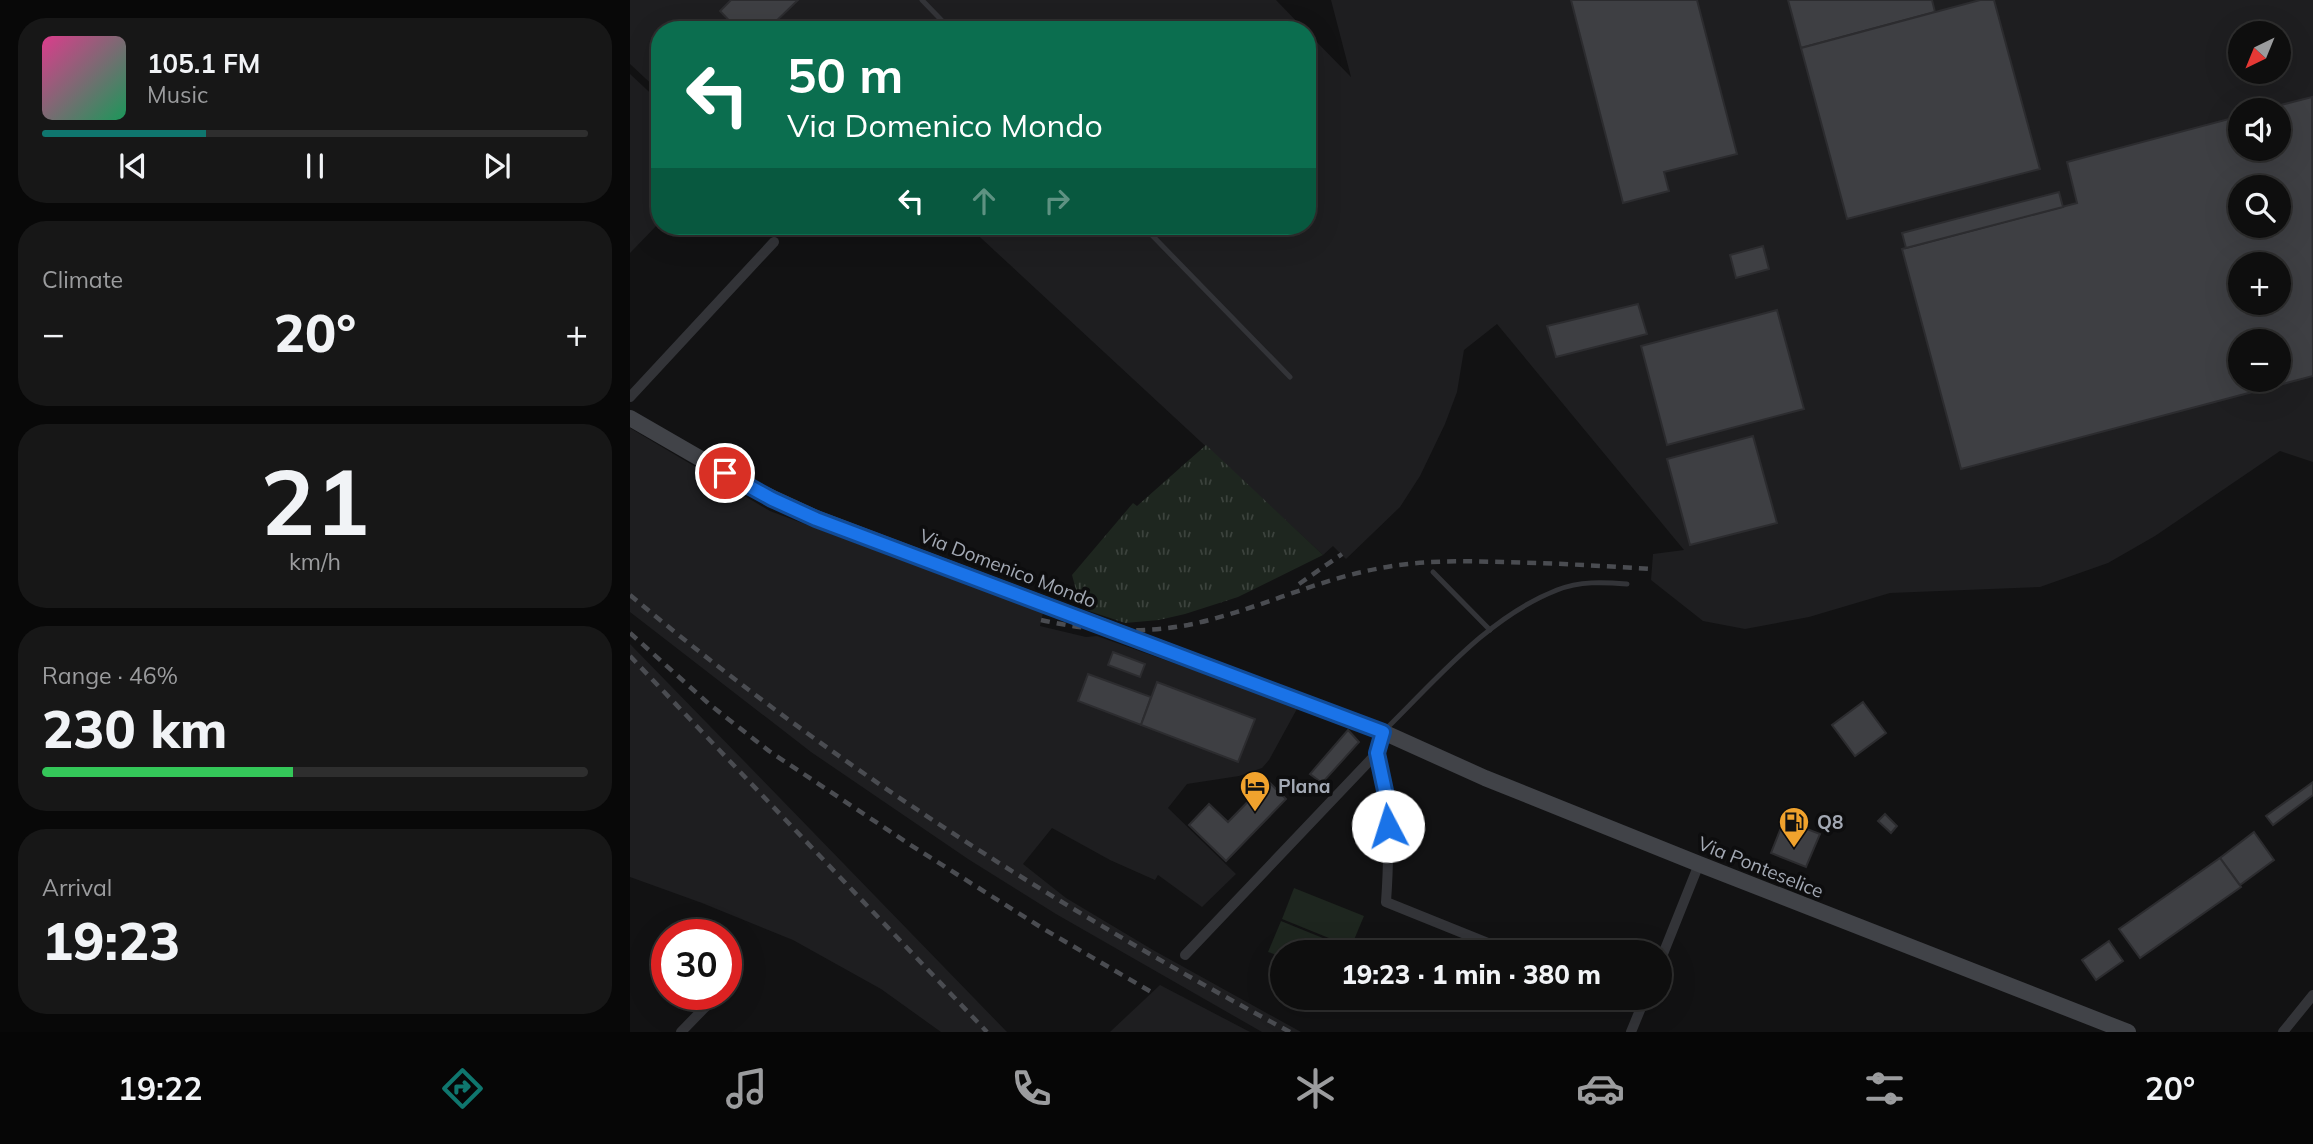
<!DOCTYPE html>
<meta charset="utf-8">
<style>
:root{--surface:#0e0e0e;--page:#171717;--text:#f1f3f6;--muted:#9b9c9e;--line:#2e2e2e;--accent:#0f766e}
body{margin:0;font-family:Mulish,sans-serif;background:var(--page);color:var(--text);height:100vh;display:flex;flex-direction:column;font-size:26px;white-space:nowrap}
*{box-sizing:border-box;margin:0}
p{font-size:23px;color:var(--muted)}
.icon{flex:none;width:38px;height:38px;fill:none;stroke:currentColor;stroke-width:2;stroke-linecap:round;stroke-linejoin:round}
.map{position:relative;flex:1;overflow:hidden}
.sheet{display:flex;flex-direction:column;gap:18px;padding:18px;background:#080808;width:630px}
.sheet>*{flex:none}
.hud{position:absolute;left:21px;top:21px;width:665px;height:214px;border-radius:28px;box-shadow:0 7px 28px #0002,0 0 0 2px var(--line);background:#0b6e4f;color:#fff;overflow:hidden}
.needle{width:46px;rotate:223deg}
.buttons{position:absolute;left:1598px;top:21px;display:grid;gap:14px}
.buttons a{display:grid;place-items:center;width:63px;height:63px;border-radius:50%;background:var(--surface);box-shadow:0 7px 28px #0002,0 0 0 2px var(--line);font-size:35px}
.speed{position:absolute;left:21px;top:919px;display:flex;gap:14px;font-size:35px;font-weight:700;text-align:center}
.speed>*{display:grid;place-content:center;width:91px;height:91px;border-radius:50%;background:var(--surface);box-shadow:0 7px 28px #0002,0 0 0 2px var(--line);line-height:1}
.speed .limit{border:10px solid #d22;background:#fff;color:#111}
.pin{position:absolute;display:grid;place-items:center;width:60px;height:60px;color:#fff;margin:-30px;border:4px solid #fff;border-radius:50%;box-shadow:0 2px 7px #0007}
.me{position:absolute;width:77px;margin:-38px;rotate:355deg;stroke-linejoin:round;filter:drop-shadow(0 0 5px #0008)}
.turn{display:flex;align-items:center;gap:24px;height:147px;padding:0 21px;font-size:32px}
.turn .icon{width:91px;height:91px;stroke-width:2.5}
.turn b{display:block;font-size:49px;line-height:60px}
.lanes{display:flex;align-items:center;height:66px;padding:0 21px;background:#0003;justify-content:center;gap:35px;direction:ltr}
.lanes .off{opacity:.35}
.big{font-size:52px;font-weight:800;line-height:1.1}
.sheet .tile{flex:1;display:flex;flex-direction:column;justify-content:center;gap:10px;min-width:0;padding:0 24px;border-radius:28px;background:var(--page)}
.sheet .dial{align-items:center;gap:0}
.dial b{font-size:91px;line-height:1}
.song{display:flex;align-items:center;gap:21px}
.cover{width:84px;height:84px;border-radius:10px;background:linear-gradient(135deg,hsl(330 70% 55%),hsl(150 70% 35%))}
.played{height:7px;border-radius:4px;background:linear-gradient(90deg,var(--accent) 30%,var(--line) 30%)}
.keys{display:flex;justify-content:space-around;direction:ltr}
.heat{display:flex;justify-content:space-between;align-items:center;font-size:38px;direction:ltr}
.charge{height:10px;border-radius:5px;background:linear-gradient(90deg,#34c759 46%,var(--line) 0)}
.trip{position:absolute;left:640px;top:940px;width:402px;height:70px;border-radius:35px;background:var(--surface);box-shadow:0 7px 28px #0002,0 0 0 2px var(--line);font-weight:800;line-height:70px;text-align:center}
.dock{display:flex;height:112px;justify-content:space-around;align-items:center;background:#060606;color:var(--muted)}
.dock .icon{width:49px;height:49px}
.dock .on{color:var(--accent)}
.dock b{font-size:32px;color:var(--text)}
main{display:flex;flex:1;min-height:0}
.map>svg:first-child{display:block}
.built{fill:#1e1e20;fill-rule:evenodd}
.grass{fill:url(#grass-tufts)}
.pitch{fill:#1e261f}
.building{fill:#3e3f43;stroke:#2c2c2f;stroke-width:2;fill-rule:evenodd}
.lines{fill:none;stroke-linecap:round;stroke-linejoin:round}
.lane{stroke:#333438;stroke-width:5}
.street{stroke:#333438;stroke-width:10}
.secondary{stroke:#414348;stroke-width:16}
.rail{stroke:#4a4c51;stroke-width:4.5;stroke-dasharray:9 7;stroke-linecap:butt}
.route-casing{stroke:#114b97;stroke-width:18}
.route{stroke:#1a73e8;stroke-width:12}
.labels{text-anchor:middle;stroke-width:7;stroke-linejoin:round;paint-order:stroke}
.street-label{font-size:19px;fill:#a3a9b4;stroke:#0d0d0e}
.poi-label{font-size:19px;font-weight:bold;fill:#a3a9b4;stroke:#0d0d0e;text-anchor:start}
</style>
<main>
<section class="sheet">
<div class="tile">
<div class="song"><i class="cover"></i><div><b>105.1 FM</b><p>Music</p></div></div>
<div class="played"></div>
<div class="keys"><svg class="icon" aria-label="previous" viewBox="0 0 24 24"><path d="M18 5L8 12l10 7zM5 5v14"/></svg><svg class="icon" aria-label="pause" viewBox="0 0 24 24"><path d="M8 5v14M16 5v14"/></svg><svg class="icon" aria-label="next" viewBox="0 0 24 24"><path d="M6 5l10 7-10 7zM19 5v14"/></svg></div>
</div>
<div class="tile"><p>Climate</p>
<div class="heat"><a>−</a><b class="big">20°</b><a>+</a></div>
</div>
<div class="tile dial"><b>21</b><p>km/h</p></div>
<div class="tile"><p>Range · 46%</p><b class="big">230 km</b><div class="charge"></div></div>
<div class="tile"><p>Arrival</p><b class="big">19:23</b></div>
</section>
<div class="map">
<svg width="1683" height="1032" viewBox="0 0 1683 1032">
<defs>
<pattern id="grass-tufts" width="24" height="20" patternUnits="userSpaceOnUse" patternTransform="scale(1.75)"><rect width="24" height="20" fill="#1e261f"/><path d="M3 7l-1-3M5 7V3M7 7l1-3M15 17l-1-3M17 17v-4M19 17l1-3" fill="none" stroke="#3c433d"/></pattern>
</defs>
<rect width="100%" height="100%" fill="#121213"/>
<!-- built -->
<g class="built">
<path d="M0 0H646L675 30H30V92L0 64Z"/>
<path d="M701 0H1683V462L1650 451 1525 536 1478 563 1410 587 1260 593 1179 617 1115 629 1073 621 1021 580 1023 554 1054 550 867 324 834 350 827 392 815 424 790 476 770 507 716 559 703 546 693 555 338 226H677V32L721 77ZM1610 33H1648V72H1610ZM1610 110H1648V149H1610ZM1610 187H1648V226H1610ZM1610 264H1648V303H1610ZM1610 341H1648V380H1610Z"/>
<path d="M0 74 30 102V222L0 253Z"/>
<path d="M0 428 140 511 413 613 410 626 456 637 467 636 668 707 639 760 632 768 609 776 557 784 538 808 606 874 572 907 528 875 525 880 480 860 422 828 393 864 436 898 523 950 671 1032H632L426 914 338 859 181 752 0 612Z"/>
<path d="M0 644 115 762 377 1032H311L251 989 163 940 72 903 0 877Z"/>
<path d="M530 985 620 1032H480Z"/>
</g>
<!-- grass -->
<path class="grass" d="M576 445 693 555 608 597 555 614 529 620 495 623 456 610 449 601 442 575 503 503 507 506Z"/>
<!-- pitch -->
<g class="pitch">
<path d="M664 888 734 916 721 947 652 919Z"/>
<path d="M651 921 720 949 719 952H653V957L638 952Z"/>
</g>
<!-- building -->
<g class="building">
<path d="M101 0H168L137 30H108L90 11Z"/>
<path d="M941 0H1067L1107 154 1034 172 1039 191 993 203Z"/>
<path d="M1158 0H1302L1305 12 1171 48Z"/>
<path d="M1350 0H1364L1410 169 1217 219 1171 48Z"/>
<path d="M1682 97 1683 376 1331 469 1272 249 1447 203 1437 162 1610 116V149H1648V110H1631ZM1610 187H1648V226H1610ZM1610 264H1648V303H1610ZM1610 341H1648V380H1610Z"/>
<path d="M1429 192 1433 207 1276 248 1272 233Z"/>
<path d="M1133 246 1139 269 1106 278 1100 255Z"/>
<path d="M1008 304 1017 334 926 357 917 326Z"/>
<path d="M1147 310 1174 409 1037 445 1011 346Z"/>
<path d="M1123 436 1147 523 1060 545 1037 459Z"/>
<path d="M483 652 515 664 510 677 478 665Z"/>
<path d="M458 674 521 697 511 725 448 701Z"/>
<path d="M527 682 625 719 608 762 511 725Z"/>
<path d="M1233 702 1256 733 1225 756 1202 725Z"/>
<path d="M718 730 729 742 692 783 680 774Z"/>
<path d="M638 781 656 799 596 861 559 825 579 804 598 822Z"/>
<path d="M1683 782V795L1643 825 1636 816Z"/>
<path d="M1255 814 1267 826 1261 833 1248 821Z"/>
<path d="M1154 820 1190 834 1176 867 1141 853Z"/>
<path d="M1624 832 1644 860 1610 885 1590 858Z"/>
<path d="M1590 858 1611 887 1510 958 1489 929Z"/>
<path d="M1479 941 1493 961 1466 980 1452 960Z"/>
</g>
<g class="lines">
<!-- lane -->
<g class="lane">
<path d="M292 0 321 30"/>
<path d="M513 226 660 377"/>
<path d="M803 572 860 630"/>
<path d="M755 730C807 679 858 617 927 590 950 581 973 582 997 584"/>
</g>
<!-- street -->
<g class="street">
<path d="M0 397 144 242"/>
<path d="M747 753C759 808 760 846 756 902L880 952"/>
<path d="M555 955 747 753 753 732"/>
<path d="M1031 959 1069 864"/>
<path d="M998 998 1013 1003"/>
<path d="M51 1032 85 997"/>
<path d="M1001 1032 1015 998"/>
<path d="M1653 1032 1683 995"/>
</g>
<!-- secondary -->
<path class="secondary" d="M0 418 123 489 186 518 753 732 855 778 1069 864 1498 1032"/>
<!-- rail -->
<g class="rail">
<path d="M669 584 712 554"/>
<path d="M0 595C202 765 427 907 660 1032"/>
<path d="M411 620C459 631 510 634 558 625 626 611 688 578 757 567 795 560 835 561 873 562 923 563 972 566 1022 569"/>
<path d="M0 633 79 704 139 751 279 844 412 928 523 993"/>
<path d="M0 656 357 1032"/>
</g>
</g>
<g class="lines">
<!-- route casing -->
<g class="route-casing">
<path id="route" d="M95 473 142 499 186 519 753 732 747 753 757 800 758 826"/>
</g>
<!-- route -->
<use href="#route" class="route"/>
</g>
<!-- icons -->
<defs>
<g id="hotel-pin" transform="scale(1.575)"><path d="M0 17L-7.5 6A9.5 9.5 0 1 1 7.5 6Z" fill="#f0a22d" stroke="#0d0d0e"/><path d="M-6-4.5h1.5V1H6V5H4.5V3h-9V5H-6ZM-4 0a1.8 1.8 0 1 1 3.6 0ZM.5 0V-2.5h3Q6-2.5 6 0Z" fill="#111"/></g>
<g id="fuel-pin" transform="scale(1.575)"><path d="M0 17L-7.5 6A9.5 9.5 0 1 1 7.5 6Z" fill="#f0a22d" stroke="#0d0d0e"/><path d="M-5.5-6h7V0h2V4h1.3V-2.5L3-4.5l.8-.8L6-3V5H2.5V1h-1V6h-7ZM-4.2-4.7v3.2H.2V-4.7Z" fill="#111"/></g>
</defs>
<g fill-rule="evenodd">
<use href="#hotel-pin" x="625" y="786"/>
<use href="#fuel-pin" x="1164" y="822"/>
</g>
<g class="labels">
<!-- street labels -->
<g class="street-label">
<text transform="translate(378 568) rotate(21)" y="7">Via Domenico Mondo</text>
<text transform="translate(1131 867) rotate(22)" y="7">Via Ponteselice</text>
</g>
<!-- poi labels -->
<g class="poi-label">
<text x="648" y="793">Plana</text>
<text x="1187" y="829">Q8</text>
</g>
</g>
</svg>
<div class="buttons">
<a><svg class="needle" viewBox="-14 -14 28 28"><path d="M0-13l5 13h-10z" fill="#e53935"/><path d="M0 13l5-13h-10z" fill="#9b9c9e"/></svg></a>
<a><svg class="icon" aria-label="sound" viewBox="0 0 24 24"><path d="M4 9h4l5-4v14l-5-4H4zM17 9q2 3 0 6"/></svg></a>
<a><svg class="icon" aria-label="search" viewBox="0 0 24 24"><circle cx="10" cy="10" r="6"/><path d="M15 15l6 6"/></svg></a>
<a>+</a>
<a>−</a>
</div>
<div class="speed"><div class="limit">30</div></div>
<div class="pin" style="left:95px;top:473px;background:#d93025"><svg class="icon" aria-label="arrive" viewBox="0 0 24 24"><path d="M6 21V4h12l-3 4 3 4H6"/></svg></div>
<svg class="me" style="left:758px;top:826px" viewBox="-20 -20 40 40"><circle r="19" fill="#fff"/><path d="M0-13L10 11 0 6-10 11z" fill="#1a73e8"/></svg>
<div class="trip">19:23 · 1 min · 380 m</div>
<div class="hud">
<div class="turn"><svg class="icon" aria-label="left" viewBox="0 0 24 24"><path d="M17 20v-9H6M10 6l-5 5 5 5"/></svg><div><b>50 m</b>Via Domenico Mondo</div></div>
<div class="lanes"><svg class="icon" aria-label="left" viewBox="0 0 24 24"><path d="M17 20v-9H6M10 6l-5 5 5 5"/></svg><svg class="icon off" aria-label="ahead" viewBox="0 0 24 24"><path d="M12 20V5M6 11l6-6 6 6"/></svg><svg class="icon off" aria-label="right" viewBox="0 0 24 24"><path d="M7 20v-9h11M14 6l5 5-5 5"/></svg></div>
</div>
</div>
</main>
<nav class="dock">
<b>19:22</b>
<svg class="icon on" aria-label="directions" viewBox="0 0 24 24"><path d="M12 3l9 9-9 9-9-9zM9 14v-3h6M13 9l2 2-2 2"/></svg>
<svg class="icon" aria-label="music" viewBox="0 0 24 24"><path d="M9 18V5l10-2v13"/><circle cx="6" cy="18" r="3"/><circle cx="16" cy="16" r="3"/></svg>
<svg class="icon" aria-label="phone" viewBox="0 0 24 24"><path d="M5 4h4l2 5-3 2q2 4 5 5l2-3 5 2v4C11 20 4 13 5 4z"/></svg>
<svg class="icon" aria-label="climate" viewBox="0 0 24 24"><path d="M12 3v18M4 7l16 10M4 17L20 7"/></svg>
<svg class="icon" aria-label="car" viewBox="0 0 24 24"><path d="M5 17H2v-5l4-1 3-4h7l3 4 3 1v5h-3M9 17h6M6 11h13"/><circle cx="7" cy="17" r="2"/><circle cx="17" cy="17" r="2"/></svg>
<svg class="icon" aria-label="filters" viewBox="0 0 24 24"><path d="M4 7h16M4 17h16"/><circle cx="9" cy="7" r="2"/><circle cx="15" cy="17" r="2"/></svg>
<b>20°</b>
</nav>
